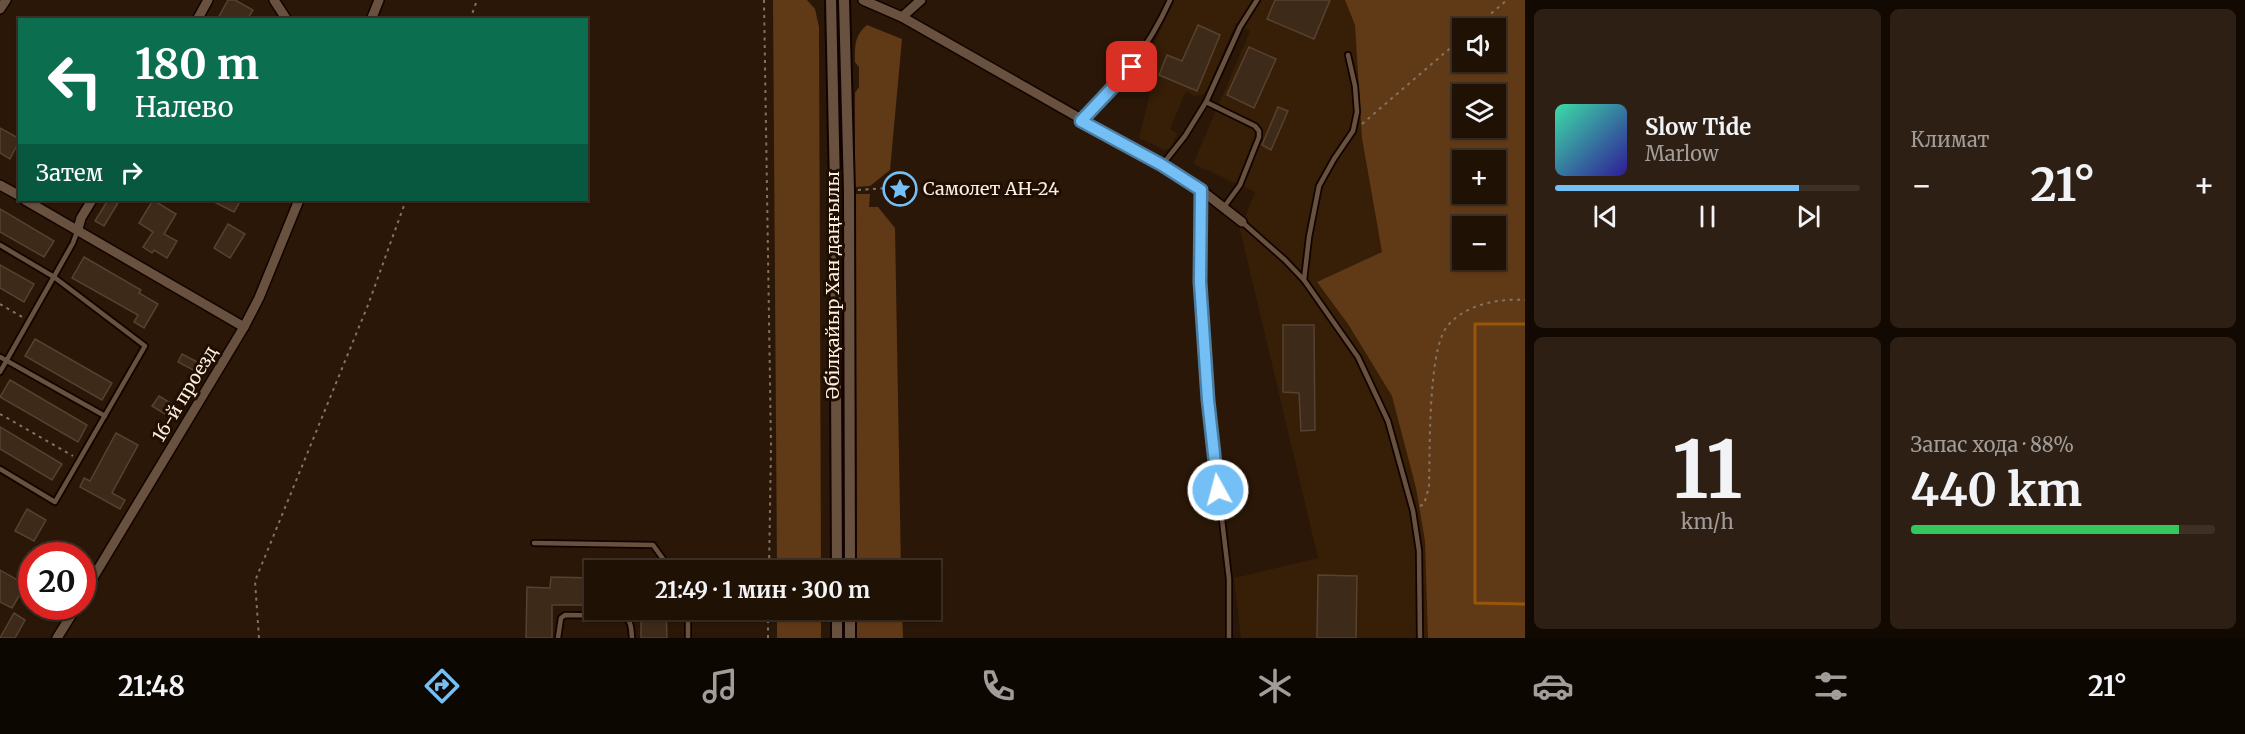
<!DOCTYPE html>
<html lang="ru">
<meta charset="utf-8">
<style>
:root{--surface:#201105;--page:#2d1f13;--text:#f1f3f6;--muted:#a29d9a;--line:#3d3127;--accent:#74c0f6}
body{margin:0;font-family:Merriweather,serif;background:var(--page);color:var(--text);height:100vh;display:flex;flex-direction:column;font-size:22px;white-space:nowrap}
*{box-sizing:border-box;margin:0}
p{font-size:20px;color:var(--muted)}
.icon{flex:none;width:33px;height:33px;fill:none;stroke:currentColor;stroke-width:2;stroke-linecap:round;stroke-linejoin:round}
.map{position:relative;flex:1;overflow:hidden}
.drawer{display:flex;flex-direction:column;gap:9px;padding:9px;background:#120903;width:720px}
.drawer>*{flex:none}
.top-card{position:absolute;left:18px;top:18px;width:570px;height:183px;border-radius:0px;box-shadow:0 2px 4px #0004,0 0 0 2px var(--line);background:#0b6e4f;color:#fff;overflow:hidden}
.controls{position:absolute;left:1452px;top:18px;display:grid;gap:12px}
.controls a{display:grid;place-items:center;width:54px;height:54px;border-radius:0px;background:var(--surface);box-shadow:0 2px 4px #0004,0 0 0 2px var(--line);font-size:30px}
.speed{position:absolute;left:18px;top:542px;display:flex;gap:12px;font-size:30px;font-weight:700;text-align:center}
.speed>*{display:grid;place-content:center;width:78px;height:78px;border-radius:50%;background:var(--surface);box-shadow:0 2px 4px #0004,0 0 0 2px var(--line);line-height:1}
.speed .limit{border:9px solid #d22;background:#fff;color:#111}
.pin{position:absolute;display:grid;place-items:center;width:51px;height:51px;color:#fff;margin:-26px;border-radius:12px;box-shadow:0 3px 9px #0006}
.me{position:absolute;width:66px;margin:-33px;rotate:353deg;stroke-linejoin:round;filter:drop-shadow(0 0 4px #0008)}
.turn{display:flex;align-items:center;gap:21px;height:126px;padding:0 18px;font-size:27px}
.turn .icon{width:78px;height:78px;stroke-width:2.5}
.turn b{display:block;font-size:42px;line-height:51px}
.then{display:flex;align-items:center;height:57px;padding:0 18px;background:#0003;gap:12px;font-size:22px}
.big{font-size:45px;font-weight:700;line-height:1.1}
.drawer .tile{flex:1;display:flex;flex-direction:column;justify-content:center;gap:9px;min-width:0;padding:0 21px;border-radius:9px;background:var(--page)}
.drawer .dial{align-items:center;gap:0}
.dial b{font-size:78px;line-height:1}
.song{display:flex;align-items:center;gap:18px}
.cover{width:72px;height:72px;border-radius:9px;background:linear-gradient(135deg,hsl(160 70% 55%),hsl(250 70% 35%))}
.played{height:6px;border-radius:3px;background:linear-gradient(90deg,var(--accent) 80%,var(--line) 80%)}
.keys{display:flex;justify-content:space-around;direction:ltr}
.heat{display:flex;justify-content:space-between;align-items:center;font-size:33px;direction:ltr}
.charge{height:9px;border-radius:4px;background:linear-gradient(90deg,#34c759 88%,var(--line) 0)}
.drawer .tiles{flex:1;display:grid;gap:9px;grid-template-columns:repeat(2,1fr)}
.trip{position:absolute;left:584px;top:560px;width:357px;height:60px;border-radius:0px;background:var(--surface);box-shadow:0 2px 4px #0004,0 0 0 2px var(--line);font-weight:700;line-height:60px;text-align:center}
.menu{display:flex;height:96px;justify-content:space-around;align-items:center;background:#0d0702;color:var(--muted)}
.menu .icon{width:42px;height:42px}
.menu .active{color:var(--accent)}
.menu b{font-size:27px;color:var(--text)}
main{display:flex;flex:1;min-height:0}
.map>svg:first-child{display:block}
.built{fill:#361e07;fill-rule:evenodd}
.green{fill:#603a17;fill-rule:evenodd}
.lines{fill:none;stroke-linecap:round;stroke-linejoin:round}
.stream{stroke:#98560b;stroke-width:3}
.building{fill:#3e2a19;stroke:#574130;stroke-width:1.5}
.service-casing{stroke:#120300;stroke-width:8}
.minor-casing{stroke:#120300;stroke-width:12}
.tertiary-casing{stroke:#120300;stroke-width:14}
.path{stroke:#837365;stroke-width:2;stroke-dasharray:3 4.5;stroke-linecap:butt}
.service{stroke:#68513f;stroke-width:4.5}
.minor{stroke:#68513f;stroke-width:9}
.tertiary{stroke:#68513f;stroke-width:10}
.route-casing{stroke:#4b7da0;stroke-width:15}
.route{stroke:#74c0f6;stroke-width:10}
.labels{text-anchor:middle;stroke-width:6;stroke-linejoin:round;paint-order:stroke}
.poi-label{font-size:18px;fill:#fbeee3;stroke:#200e01;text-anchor:start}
.street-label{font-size:18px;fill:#fbeee3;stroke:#200e01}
</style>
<main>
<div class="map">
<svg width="1525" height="638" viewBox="0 0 1525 638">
<rect width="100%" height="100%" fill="#2a1707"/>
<!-- built -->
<path class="built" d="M1174 0H1525V638H1241L1234 578 1318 558 1240 230 1255 192 1193 164 1250 31 1236 23 1207 90 1202 95 1194 96 1186 91 1170 129 1177 133 1171 148 1164 150 1139 138 1155 74 1140 76ZM1462 28H1496V62H1462ZM1462 94H1496V128H1462ZM1462 160H1496V194H1462ZM1462 226H1496V260H1462Z"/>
<!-- green -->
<g class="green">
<path d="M773 0H807L815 9 819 27 821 570H777Z"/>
<path d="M1345 0H1525V638H1428L1425 541 1416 488 1392 396 1348 324 1317 282 1382 252 1362 138 1355 25ZM1496 28V62H1462V28ZM1496 94V128H1462V94ZM1496 160V194H1462V160ZM1496 226V260H1462V226Z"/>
<path d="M867 25 902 39 890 170 870 186 855 187V93L859 87V67L855 62C855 46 854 36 867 25Z"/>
<path d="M855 194H870L869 207H878L895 228 901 570H857Z"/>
<rect x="777" y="609" width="44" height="29"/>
<path d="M857 609H902L903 638H857Z"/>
</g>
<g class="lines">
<!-- stream -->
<path class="stream" d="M1525 324H1475V603L1525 604"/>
</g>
<!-- building -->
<g class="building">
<path d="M228 0H235L253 10 247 20H217Z"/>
<path d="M1275 0H1330L1314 39 1267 19Z"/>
<path d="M1198 25 1220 35 1197 91 1159 75 1167 55 1182 61Z"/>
<path d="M1249 47 1276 59 1254 108 1227 95Z"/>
<path d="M1278 107 1288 111 1271 150 1262 145Z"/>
<path d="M0 128 20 139 10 159 0 153Z"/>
<path d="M108 200 118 203 104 226 95 221Z"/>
<path d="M153 200 176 214 164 234 177 241 167 258 154 250 152 253 143 247 153 232 139 223Z"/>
<path d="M210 200H241L234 212Z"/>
<path d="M0 209 54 241 44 257 0 232Z"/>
<path d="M228 224 245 234 230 258 214 248Z"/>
<path d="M84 257 141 290 139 293 158 304 144 328 134 322 138 315 72 278Z"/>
<path d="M0 265 34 284 24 302 0 288Z"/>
<path d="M1283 325H1314L1315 430 1301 431 1299 393 1283 392Z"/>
<path d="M35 339 112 383 102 400 25 356Z"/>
<path d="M182 354 203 365 199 373 178 362Z"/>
<path d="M10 380 87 425 78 442 0 397Z"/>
<path d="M159 396 180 409 173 419 152 406Z"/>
<path d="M0 427 62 464 52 480 0 449Z"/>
<path d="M116 433 138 445 112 493 125 500 120 509 80 487 84 478 90 481Z"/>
<path d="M27 509 46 520 34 541 15 531Z"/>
<path d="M32 564V591L26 600 19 596 12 608 0 602V570L21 582Z"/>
<path d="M1318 575 1357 576 1356 638H1317Z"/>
<path d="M551 577 594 578V605H552V638H526L527 587 550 588Z"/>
<path d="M633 609H666L667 638H641V620Z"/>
<path d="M14 613 25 620 15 638H0Z"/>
</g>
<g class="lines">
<!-- service casing -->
<g class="service-casing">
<g id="service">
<path d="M1206 102 1255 126 1259 131V137L1240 185 1224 207"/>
<path d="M1081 121C1121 79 1146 53 1170 0"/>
<path d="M1162 165 1185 136 1206 102 1240 27 1257 0"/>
<path d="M1201 190 1200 282 1208 400 1229 579V638"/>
<path d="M1242 222 1285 260 1304 280 1358 357 1388 421 1413 511 1419 551 1420 638"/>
<path d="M0 245 54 277 145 346 55 502 0 469"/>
<path d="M1304 280 1309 237 1319 186 1334 159 1353 131 1357 112 1355 86 1348 55"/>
<path d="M0 357 105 416"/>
<path d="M0 372 73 243 78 229"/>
<path d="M534 543 653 545 671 570"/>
<path d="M688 609V638"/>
<path d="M558 638 561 618 565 615 622 616C632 620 631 628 632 638"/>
</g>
</g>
<!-- minor casing -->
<g class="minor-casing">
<g id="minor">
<path d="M274 0 287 20"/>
<path d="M863 0 902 17 1162 165 1201 190 1242 222"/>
<path d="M0 9 6 0"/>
<path d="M902 17 921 0"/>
<path d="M197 20 208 0"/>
<path d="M371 20 379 0"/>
<path d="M0 185 20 196"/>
<path d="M25 200 244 327"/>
<path d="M78 229 81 218 92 200"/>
<path d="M82 596 244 327 259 298 299 200"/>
<path d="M57 638 77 606"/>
</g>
</g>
<!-- tertiary casing -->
<g class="tertiary-casing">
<g id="tertiary">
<path d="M831 0 835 187 837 570"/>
<path d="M844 0 849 191 850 570"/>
<path d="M837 609V638"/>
<path d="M850 609V638"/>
</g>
</g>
<!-- path -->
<g class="path">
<path d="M764 0 771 446 769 570"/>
<path d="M470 20 477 0"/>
<path d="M1474 28 1507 0"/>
<path d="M1362 124 1462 38"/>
<path d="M858 190 888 188"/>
<path d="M0 304 24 318"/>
<path d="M0 414 73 456"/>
<path d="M1420 506 1424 504 1429 487C1430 453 1428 353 1446 328 1463 305 1498 298 1525 300"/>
<path d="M259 638 255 581 368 305 406 200"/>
<path d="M768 638V609"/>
</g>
<!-- service -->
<use href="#service" class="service"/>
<!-- minor -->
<use href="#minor" class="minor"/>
<!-- tertiary -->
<use href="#tertiary" class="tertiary"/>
</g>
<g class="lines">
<!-- route casing -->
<g class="route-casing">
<path id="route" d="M1132 67 1081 121 1162 165 1201 190 1200 282 1208 400 1218 490"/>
</g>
<!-- route -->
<use href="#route" class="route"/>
</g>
<!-- icons -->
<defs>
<g id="sight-ring" transform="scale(1.725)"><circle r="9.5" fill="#200e01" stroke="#74c0f6" stroke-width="1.5"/><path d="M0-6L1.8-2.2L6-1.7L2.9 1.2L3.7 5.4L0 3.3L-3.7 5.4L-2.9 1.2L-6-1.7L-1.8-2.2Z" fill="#74c0f6"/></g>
</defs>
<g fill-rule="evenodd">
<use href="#sight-ring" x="900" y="189"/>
</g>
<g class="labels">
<!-- poi labels -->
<g class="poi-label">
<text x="923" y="195">Самолет АН-24</text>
</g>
<!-- street labels -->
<g class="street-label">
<text transform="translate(833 285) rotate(-90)" y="6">Әбілқайыр Хан даңғылы</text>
<text transform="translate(185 394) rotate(-59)" y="6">16-й проезд</text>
</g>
</g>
</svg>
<div class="controls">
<a><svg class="icon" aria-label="sound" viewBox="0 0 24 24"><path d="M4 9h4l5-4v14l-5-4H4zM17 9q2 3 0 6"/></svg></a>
<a><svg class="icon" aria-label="layers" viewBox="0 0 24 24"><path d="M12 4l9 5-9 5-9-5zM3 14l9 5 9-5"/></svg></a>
<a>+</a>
<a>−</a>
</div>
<div class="speed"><div class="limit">20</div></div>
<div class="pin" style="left:1132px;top:67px;background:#d93025"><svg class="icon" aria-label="arrive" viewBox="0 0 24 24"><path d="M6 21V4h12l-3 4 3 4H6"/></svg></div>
<svg class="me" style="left:1218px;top:490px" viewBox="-20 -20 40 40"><circle r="17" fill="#74c0f6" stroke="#fff" stroke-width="3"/><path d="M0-11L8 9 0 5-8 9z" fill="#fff"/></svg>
<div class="trip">21:49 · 1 мин · 300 m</div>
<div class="top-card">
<div class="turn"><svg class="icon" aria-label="left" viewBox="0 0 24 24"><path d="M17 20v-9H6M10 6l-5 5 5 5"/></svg><div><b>180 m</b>Налево</div></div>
<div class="then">Затем<svg class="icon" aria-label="right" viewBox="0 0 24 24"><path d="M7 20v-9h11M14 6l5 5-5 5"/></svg></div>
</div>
</div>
<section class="drawer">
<div class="tiles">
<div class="tile">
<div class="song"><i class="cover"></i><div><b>Slow Tide</b><p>Marlow</p></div></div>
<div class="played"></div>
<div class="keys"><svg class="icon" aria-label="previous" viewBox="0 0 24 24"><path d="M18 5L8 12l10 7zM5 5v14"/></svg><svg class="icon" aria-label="pause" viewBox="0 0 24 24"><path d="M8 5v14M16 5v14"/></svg><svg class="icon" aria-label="next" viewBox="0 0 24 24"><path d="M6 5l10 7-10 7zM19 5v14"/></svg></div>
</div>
<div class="tile"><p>Климат</p>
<div class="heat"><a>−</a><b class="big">21°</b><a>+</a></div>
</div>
<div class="tile dial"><b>11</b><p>km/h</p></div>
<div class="tile"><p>Запас хода · 88%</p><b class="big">440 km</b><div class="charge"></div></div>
</div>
</section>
</main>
<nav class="menu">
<b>21:48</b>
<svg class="icon active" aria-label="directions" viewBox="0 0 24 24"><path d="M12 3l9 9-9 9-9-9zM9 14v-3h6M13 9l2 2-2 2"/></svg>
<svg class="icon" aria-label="music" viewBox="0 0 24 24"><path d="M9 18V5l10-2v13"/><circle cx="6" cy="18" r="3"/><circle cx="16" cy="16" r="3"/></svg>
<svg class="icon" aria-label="phone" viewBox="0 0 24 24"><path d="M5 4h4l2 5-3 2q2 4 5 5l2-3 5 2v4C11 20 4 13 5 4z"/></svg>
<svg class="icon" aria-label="climate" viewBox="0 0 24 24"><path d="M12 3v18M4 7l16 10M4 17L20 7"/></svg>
<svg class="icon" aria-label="car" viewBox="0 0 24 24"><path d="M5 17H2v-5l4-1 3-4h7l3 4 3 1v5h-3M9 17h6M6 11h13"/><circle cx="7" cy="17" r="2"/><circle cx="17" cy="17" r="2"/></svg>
<svg class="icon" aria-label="filters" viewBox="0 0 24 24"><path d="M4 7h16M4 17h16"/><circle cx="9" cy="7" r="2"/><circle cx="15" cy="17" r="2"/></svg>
<b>21°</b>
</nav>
